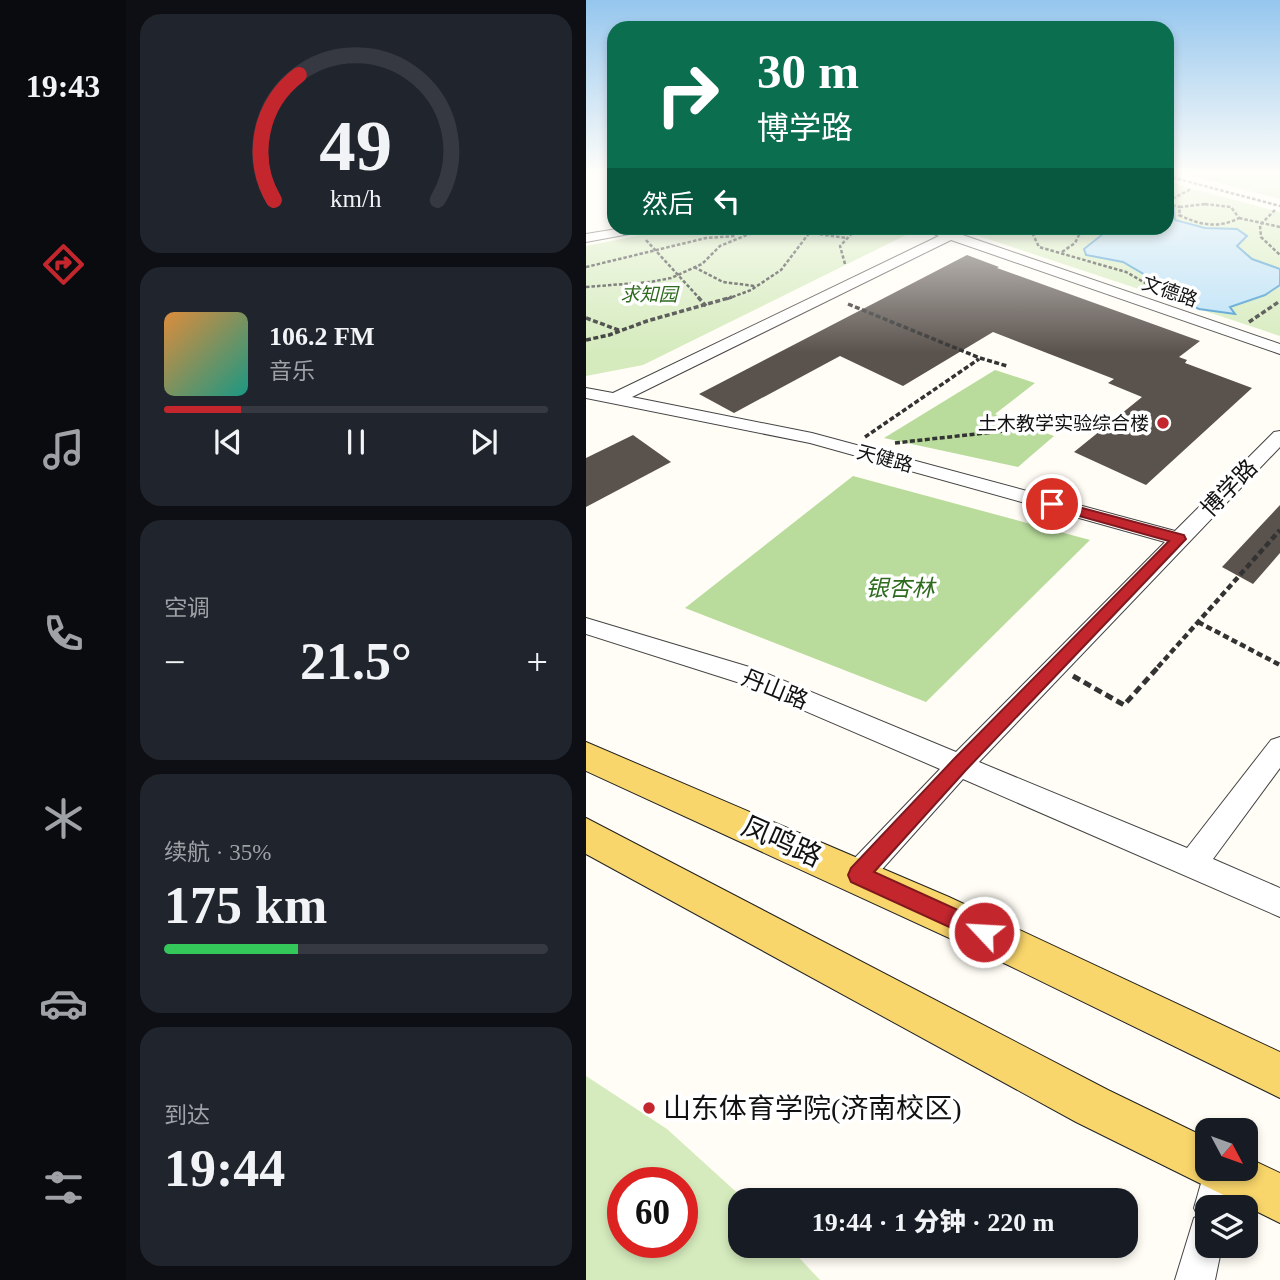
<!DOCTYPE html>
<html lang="zh">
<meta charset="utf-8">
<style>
:root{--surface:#171b24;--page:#20242c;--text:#f1f3f6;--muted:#9ea1a6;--line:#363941;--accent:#c4262e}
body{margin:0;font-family:"Times New Roman","Noto Sans SC",serif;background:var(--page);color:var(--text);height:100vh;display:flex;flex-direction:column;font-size:26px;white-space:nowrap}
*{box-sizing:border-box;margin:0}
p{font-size:23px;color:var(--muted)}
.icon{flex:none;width:38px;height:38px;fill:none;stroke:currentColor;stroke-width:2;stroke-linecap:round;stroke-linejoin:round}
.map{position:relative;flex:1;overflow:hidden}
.details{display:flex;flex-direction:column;gap:14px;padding:14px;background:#0d0f14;width:460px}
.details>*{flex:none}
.banner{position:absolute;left:21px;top:21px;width:567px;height:214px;border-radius:21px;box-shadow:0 4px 10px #0003;background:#0b6e4f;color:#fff;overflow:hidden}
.needle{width:46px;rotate:131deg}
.buttons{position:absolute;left:609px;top:1118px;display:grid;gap:14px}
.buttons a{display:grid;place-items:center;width:63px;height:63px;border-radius:14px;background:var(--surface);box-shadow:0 4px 10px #0003;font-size:35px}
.speed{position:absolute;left:21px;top:1167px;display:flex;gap:14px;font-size:35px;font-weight:700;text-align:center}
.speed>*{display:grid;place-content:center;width:91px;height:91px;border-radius:50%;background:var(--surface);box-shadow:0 4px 10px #0003;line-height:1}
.speed .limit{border:10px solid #d22;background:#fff;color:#111}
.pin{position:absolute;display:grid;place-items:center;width:60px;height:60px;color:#fff;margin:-30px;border:4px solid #fff;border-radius:50%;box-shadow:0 2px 7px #0007}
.me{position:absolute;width:77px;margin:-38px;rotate:295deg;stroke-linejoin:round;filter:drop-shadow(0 0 5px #0008)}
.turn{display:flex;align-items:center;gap:24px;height:147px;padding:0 35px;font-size:32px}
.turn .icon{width:91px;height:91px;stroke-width:2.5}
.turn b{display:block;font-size:49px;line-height:60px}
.then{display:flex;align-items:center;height:66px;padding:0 35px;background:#0003;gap:14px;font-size:26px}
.big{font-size:52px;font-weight:800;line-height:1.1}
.details .card{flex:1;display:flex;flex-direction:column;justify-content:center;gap:10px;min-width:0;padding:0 24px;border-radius:21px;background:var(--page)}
.details .dial{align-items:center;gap:0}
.dial svg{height:182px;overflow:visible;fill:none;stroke:var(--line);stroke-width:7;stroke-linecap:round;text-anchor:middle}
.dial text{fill:var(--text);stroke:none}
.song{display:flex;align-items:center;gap:21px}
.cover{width:84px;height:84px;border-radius:10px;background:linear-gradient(135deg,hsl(30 70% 55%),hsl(170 70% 35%))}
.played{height:7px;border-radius:4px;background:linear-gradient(90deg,var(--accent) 20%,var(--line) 20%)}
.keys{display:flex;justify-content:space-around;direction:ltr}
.heat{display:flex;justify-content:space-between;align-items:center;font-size:38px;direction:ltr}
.charge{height:10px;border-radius:5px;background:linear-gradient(90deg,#34c759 35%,var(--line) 0)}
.trip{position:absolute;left:142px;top:1188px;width:410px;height:70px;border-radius:21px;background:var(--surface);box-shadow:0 4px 10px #0003;font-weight:800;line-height:70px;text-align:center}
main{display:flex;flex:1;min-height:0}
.dock{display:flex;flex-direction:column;width:126px;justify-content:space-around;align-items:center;background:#090b0e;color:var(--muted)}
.dock .icon{width:49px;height:49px}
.dock .active{color:var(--accent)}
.dock b{font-size:32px;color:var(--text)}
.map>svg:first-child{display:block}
.green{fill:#d5ebbd;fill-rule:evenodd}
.forest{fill:#b9dc9c}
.water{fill:#b9e0f7;stroke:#3f96cf;stroke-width:2}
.building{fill:#5a524d}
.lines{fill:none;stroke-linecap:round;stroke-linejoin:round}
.minor-casing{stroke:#444;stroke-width:2}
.major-casing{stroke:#222;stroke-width:2}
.path-far3{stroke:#333;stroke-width:2.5;stroke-dasharray:3.5 2;stroke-linecap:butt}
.path-far2{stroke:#333;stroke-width:3.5;stroke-dasharray:5 2.5;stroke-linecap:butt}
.path-far1{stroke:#333;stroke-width:4.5;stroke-dasharray:6 3.5;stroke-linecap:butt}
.path{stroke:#333;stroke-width:5;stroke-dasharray:8 4.5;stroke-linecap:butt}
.minor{fill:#fff;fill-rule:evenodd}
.major{fill:#f9d66b;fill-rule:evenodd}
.route{fill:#c4262e;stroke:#7f191e;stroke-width:2}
.poi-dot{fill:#c4262e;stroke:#fff;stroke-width:2.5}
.labels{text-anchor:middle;stroke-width:7;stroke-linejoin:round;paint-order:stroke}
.far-street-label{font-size:19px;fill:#111;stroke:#fff}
.far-park-label{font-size:19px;font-style:italic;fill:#2f6b1f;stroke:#fff}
.far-poi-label{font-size:19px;fill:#111;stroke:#fff;text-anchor:end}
.street-label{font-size:23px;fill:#111;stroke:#fff}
.park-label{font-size:23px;font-style:italic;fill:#2f6b1f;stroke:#fff}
.near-street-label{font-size:28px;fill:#111;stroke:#fff}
.near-poi-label{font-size:28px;fill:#111;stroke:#fff;text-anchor:start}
</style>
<main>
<nav class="dock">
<b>19:43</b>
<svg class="icon active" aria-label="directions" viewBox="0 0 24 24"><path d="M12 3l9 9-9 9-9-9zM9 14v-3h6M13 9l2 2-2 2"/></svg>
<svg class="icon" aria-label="music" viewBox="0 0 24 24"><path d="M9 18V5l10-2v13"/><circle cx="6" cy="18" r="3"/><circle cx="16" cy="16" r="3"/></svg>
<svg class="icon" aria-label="phone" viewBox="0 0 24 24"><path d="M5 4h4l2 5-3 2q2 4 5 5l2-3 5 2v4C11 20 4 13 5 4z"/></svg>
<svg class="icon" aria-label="climate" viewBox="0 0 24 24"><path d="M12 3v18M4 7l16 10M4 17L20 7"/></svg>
<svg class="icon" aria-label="car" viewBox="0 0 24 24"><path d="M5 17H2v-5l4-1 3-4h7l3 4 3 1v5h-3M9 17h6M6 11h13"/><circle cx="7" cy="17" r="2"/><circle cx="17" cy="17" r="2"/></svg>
<svg class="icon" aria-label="filters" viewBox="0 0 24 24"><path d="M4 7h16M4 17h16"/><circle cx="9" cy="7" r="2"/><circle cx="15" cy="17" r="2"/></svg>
</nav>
<section class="details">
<div class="card dial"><svg viewBox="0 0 100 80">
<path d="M14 69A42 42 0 1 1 86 69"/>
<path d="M14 69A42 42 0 0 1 25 14" stroke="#c4262e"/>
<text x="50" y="56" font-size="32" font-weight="700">49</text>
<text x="50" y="72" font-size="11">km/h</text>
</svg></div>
<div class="card">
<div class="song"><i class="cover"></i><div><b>106.2 FM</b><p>音乐</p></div></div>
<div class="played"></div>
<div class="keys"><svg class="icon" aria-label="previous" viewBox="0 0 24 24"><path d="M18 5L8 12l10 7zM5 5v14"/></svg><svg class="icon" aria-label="pause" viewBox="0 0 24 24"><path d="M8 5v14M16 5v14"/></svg><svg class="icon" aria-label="next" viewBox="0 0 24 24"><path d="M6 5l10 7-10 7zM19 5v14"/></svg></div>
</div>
<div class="card"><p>空调</p>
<div class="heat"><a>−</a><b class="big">21.5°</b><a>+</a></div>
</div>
<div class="card"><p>续航 · 35%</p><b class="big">175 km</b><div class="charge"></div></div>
<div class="card"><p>到达</p><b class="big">19:44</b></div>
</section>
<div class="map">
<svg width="694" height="1280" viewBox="0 0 694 1280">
<rect width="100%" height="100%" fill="#fffdf5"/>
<!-- green -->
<g class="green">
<path d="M599 174H694V199Z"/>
<path d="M581 182 694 212V336L387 234 399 228H581Z"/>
<path d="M90 228H309L324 233 57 365 0 376V246Z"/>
<path d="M0 1076 81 1129 159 1200H154V1246H202L234 1280H0ZM96 1183V1242H37V1183Z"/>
</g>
<!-- forest -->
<g class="forest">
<path d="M409 370 449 383 409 414 468 436 432 467 298 438Z"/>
<path d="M267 476 504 540 340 702 99 608Z"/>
</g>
<!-- water -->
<path class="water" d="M588 208 589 220 619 228 651 229 661 236 651 246 666 259 694 269V285L679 295 644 307 649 314 613 309 585 296 583 289 537 262 500 255 498 249 517 234 511 228H581V209Z"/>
<!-- building -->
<g class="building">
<path d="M381 255 413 267 411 268 614 341 593 357 601 360 599 363 666 388 560 485 488 452 556 397 522 383 528 379 407 332 317 386 254 356 148 413 113 394Z"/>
<path d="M47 435 85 462 0 507V458Z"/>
<path d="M694 505V553L667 584 636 567Z"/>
</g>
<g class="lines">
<!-- minor casing -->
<g class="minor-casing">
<g id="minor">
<path d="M37 228H60L54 232 0 242V234Z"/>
<path d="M345 228 368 232 694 344V354L365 240 46 397 226 433 589 531 688 432 694 431V447L393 762 601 848 685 740 694 737V768L627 859 694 888V917L377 779 282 885 272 889 262 885 258 875 262 865 354 769 154 683 0 634V618L170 669 370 752 579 542 224 443 0 398V388L27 393 353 236 345 233Z"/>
<path d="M621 1162V1169L654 1170 646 1208H621V1246H636L629 1280H589L608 1218 612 1216 608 1208Z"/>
</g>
</g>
<!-- major casing -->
<g class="major-casing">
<g id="major">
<path d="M0 742 363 897 694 1052V1098L422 965 0 771Z"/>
<path d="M0 818 522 1090 621 1138V1169H660V1157L694 1173V1223L490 1122 0 854Z"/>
</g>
</g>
<!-- path-far3 -->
<g class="path-far3">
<path d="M581 176 694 206"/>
<path d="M581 196 588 198 605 189"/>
<path d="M581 204 594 207"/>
<path d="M619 204 645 207 653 218C632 229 614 225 593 215L594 207Z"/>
<path d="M689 210 674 225 675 237 694 255"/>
<path d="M653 218 694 227"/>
<path d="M444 228 453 247 540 272 563 285"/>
<path d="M60 240 114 299"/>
<path d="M476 252 489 243 495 231 492 228"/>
<path d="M259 264 254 246 271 228"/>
<path d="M0 267 120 238 149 236"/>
<path d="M108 267 137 282 169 286"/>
<path d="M0 287 64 282 85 278 116 264 134 246 163 234 212 231 260 238"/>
<path d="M141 299 165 290 195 270 227 228"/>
</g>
<!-- path-far2 -->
<g class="path-far2">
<path d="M112 297 120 306"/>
<path d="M262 304 394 358 421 366"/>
<path d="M0 318 35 331"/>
<path d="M663 322 694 301"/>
<path d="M0 340 23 335 61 321 146 297"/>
<path d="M279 437 393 359"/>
<path d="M309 443 498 422"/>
</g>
<!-- path-far1 -->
<g class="path-far1">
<path d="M612 622 694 665"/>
<path d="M572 667 694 530"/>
</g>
<!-- path -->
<path class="path" d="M487 676 538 705 574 665"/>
<!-- minor -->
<use href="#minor" class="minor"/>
<!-- major -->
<use href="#major" class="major"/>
</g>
<!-- sky -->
<linearGradient id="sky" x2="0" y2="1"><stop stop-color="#95c6ee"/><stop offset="0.49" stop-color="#fffefa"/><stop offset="1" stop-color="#fffefa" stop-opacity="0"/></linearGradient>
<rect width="694" height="353" fill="url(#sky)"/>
<!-- route -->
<path class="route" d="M466 500 598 535 600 539 380 770 288 872 405 925 409 932 405 940 398 943 265 882 262 875 265 868 368 759 583 541 461 507 459 504Z"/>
<!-- markers -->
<g class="poi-dot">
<circle cx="577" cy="423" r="7"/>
<circle cx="63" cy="1108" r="7"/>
</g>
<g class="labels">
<!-- far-street labels -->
<g class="far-street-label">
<text transform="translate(584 291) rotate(19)" y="7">文德路</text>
<text transform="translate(299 458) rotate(15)" y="7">天健路</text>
</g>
<!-- far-park labels -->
<g class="far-park-label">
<text x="63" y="301">求知园</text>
</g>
<!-- far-poi labels -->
<g class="far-poi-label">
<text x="563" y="430">土木教学实验综合楼</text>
</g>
<!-- street labels -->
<g class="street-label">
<text transform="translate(643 488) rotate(-46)" y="8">博学路</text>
<text transform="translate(189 689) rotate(22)" y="8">丹山路</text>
</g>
<!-- park labels -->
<g class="park-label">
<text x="314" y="596">银杏林</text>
</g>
<!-- near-street labels -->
<g class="near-street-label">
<text transform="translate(196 841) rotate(24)" y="10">凤鸣路</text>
</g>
<!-- near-poi labels -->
<g class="near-poi-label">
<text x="77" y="1118">山东体育学院(济南校区)</text>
</g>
</g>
</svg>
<div class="buttons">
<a><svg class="needle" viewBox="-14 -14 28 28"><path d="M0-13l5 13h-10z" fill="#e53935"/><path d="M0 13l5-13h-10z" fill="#9ea1a6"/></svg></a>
<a><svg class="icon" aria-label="layers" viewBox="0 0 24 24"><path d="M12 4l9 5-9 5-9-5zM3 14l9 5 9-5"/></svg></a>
</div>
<div class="speed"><div class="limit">60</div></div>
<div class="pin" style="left:466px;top:504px;background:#d93025"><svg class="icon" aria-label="arrive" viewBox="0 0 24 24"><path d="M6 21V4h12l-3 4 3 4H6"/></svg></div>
<svg class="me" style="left:398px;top:932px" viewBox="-20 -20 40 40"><circle r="17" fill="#c4262e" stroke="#fff" stroke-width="3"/><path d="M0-11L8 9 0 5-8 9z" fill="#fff"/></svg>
<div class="trip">19:44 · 1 分钟 · 220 m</div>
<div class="banner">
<div class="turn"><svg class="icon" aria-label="right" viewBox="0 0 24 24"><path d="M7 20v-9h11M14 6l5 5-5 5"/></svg><div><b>30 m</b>博学路</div></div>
<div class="then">然后<svg class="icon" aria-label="left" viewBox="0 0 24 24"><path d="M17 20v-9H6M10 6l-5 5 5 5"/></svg></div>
</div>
</div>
</main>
